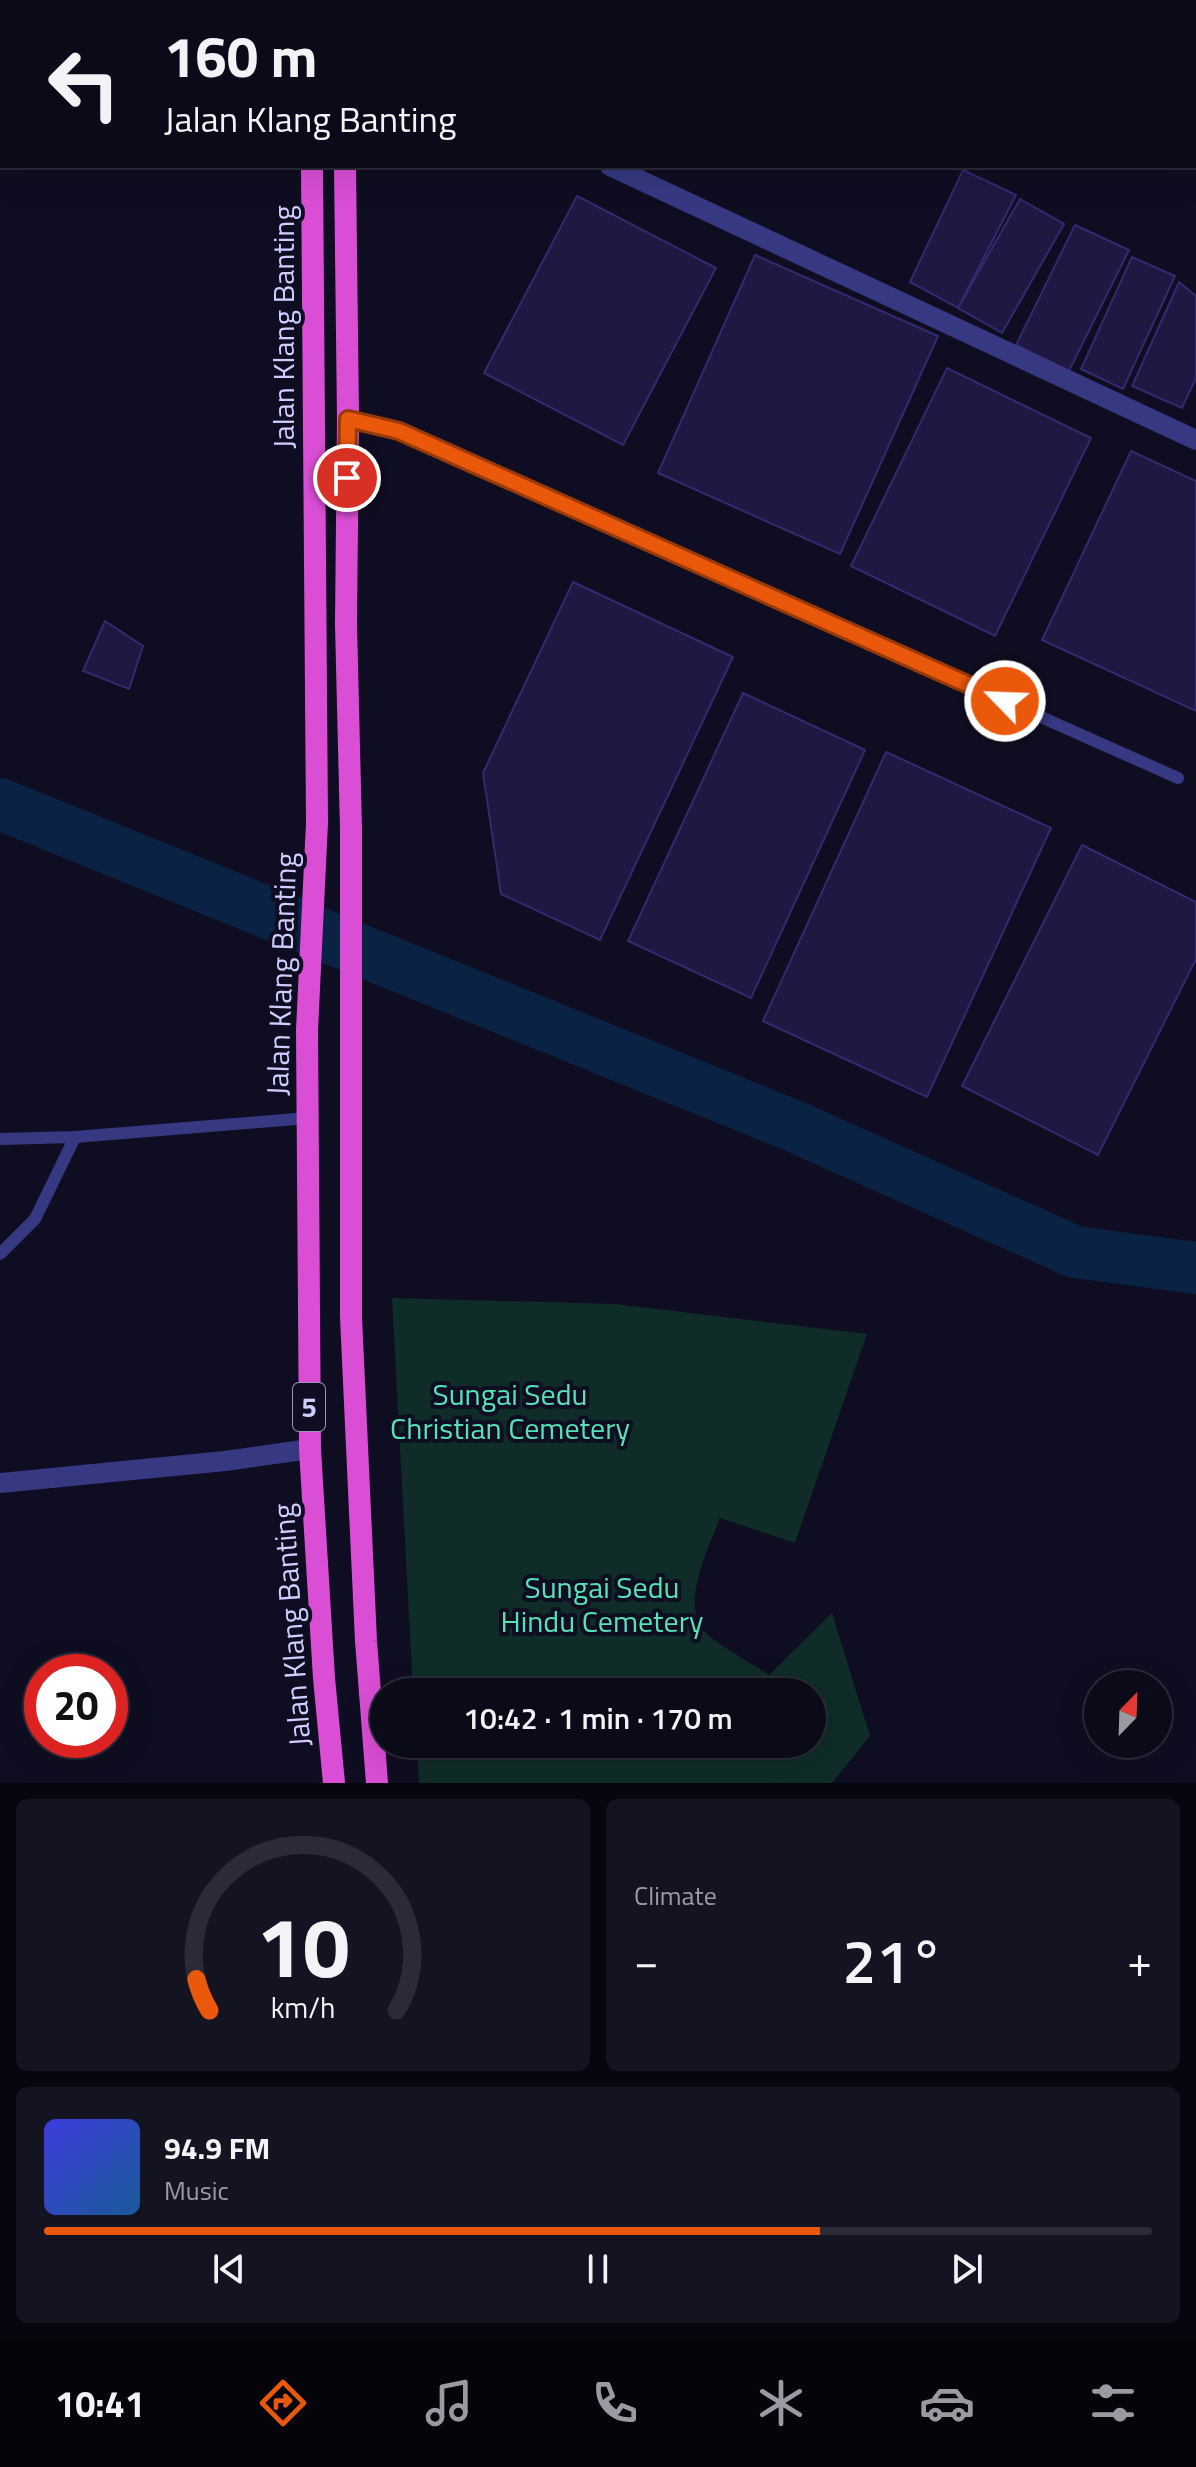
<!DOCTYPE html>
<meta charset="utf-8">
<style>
:root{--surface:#0b0a19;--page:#141322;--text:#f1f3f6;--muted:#9a9aa2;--line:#2b2b38;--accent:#ea580c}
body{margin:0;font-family:"Titillium Web",sans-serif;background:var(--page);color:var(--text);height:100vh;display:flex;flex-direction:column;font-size:30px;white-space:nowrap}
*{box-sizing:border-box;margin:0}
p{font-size:26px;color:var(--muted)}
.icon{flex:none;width:44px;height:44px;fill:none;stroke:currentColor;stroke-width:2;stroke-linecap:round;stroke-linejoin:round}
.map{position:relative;height:1783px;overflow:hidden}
.panel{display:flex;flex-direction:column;gap:16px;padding:16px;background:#06060e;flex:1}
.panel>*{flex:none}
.guide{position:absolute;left:0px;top:0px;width:1196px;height:168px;box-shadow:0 8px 32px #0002,0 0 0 2px var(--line);background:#0b0a19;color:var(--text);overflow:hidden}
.needle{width:52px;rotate:23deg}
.fabs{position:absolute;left:1084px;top:1670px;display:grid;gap:16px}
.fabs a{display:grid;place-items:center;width:88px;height:88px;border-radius:50%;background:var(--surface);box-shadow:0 8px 32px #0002,0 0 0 2px var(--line);font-size:40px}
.speed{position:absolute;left:24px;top:1654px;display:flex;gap:16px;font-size:40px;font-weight:700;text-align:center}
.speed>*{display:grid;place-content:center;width:104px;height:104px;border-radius:50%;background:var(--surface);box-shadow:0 8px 32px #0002,0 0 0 2px var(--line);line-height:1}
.speed .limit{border:12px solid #d22;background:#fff;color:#111}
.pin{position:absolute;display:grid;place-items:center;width:68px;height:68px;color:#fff;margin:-34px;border:4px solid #fff;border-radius:50%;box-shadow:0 2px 8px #0007}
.me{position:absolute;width:88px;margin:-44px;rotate:294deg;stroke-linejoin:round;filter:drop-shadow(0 0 6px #0008)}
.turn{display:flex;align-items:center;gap:28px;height:168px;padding:0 32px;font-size:36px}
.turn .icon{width:104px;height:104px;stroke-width:2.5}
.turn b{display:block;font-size:56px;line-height:68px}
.big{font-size:60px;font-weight:600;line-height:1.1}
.panel .tile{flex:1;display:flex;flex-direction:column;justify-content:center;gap:12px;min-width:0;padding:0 28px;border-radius:12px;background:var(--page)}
.panel .dial{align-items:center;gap:0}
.dial svg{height:208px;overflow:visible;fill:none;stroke:var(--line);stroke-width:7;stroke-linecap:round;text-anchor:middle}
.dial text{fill:var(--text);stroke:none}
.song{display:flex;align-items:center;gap:24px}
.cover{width:96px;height:96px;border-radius:12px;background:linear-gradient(135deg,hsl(240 70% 55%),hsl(210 70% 35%))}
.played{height:8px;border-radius:4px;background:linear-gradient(90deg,var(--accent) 70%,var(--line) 70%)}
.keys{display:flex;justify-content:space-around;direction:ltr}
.heat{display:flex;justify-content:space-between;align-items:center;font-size:44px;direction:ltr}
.panel .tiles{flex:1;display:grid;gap:16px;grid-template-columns:1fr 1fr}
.tile:last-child{grid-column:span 2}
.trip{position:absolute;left:370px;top:1678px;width:456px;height:80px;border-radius:40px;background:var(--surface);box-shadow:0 8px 32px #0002,0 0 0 2px var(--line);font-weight:600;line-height:80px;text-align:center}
.tabs{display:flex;height:128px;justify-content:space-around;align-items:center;background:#04040a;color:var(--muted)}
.tabs .icon{width:56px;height:56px}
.tabs .current{color:var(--accent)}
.tabs b{font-size:36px;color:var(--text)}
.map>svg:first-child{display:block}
.green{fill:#0f2c29}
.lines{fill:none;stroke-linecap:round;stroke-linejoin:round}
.river{stroke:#0a2243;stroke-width:52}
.building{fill:#1e1843;stroke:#332a6f;stroke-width:2}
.service{stroke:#363882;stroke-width:12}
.minor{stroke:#363882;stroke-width:20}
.trunk{stroke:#da4ed5;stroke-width:22}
.route-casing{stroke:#983908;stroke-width:20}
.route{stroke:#ea580c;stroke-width:14}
.labels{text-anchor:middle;stroke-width:8;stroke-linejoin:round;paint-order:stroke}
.shield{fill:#0f0d21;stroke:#9693bc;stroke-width:2}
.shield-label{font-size:28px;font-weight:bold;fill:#d0cdff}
.street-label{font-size:30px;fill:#d0cdff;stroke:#0f0d21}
.park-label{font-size:30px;fill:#56e2b6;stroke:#0f0d21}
</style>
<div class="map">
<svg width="1196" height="1783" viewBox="0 0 1196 1783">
<rect width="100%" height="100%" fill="#0f0d21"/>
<!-- green -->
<path class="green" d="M392 1298 615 1304 867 1334 795 1543 720 1518C709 1547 679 1606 705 1632 719 1646 751 1663 769 1675L832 1613 870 1736 832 1783H419L417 1744H812V1692H413Z"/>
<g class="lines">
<!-- river -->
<path class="river" d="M0 804 796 1127 1075 1252 1196 1268"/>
</g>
<!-- building -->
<g class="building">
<path d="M963 170 1016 195 958 308 910 282Z"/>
<path d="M577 196 716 268 623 445 484 373Z"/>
<path d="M1020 199 1064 224 1002 333 958 308Z"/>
<path d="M1075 225 1129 250 1069 371 1016 345Z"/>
<path d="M755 255 938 336 840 554 658 473Z"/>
<path d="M1132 257 1175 276 1123 389 1081 369Z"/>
<path d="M1179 282 1196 296V378L1182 408 1132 386Z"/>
<path d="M947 368 1091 438 995 636 851 566Z"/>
<path d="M1131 451 1196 481V711L1042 640Z"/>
<path d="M573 582 733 657 600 940 501 894 483 773Z"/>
<path d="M105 621 143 646 129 689 83 671Z"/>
<path d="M743 693 865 750 751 998 628 941Z"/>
<path d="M886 752 1051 828 927 1097 763 1021Z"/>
<path d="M1082 845 1196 902V959L1098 1155 962 1086Z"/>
</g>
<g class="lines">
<!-- service -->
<g class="service">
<path d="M348 419 399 431 1178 778"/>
<path d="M0 1139 75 1137 308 1118"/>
<path d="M0 1254 35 1219 75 1137"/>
</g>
<!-- minor -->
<g class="minor">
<path d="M610 166 1196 440"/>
<path d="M0 1483 225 1461 310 1449"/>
</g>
<!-- trunk -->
<g class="trunk">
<path d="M311 0V2"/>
<path d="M344 2V0"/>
<path d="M312 166 317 823 307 1030 310 1449 324 1678 334 1783"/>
<path d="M345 166 348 419 346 624 351 829V1317L366 1641 377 1783"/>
</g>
</g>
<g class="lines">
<!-- route casing -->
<g class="route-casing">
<path id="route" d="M347 478 348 419 399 431 1005 701"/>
</g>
<!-- route -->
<use href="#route" class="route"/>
</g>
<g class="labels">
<!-- shield labels -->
<rect class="shield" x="293" y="1383" width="32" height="48" rx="6"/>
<g class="shield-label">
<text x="309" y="1417">5</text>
</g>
<!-- street labels -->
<g class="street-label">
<text transform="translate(284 327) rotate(-90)" y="10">Jalan Klang Banting</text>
<text transform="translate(282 974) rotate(-88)" y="10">Jalan Klang Banting</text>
<text transform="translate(292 1625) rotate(-94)" y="10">Jalan Klang Banting</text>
</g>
<!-- park labels -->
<g class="park-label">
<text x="510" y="1405">Sungai Sedu<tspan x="510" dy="34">Christian Cemetery</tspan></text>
<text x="602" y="1598">Sungai Sedu<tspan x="602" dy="34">Hindu Cemetery</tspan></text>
</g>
</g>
</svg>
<div class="fabs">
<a><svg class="needle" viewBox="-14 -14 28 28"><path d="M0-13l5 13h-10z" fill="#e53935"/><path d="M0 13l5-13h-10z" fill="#9a9aa2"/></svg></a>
</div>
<div class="speed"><div class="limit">20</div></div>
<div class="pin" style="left:347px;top:478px;background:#d93025"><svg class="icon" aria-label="arrive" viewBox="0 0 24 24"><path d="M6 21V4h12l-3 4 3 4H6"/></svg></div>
<svg class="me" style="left:1005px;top:701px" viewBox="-20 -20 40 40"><circle r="17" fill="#ea580c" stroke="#fff" stroke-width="3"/><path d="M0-11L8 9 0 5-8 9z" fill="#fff"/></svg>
<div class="trip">10:42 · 1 min · 170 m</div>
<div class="guide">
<div class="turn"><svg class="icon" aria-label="left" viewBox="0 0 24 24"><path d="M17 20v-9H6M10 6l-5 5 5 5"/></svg><div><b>160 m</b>Jalan Klang Banting</div></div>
</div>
</div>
<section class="panel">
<div class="tiles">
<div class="tile dial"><svg viewBox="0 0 100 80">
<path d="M14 69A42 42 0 1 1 86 69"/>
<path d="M14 69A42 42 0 0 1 9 57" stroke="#ea580c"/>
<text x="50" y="56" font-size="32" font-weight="700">10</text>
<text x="50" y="72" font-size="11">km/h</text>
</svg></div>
<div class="tile"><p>Climate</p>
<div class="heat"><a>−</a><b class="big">21°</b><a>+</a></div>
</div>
<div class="tile">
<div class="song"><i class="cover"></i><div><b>94.9 FM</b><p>Music</p></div></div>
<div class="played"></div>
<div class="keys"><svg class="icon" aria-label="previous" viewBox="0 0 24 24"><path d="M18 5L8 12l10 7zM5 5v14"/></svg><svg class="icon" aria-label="pause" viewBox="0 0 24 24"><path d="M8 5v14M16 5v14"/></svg><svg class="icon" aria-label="next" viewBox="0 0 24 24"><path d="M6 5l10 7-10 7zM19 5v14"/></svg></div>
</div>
</div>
</section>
<nav class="tabs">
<b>10:41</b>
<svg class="icon current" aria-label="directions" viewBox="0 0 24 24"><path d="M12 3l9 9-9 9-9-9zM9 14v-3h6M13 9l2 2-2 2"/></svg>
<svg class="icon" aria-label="music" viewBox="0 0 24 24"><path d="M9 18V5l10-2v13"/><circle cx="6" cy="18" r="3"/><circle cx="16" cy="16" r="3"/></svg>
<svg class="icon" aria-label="phone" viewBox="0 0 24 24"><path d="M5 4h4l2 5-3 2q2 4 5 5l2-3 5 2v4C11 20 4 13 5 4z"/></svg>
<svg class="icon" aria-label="climate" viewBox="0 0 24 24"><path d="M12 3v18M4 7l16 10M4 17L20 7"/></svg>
<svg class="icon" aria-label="car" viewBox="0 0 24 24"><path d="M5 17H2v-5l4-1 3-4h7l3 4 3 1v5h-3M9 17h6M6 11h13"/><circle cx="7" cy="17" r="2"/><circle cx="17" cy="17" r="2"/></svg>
<svg class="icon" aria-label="filters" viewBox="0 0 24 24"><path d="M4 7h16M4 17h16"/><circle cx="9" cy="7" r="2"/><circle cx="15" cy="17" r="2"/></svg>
</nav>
